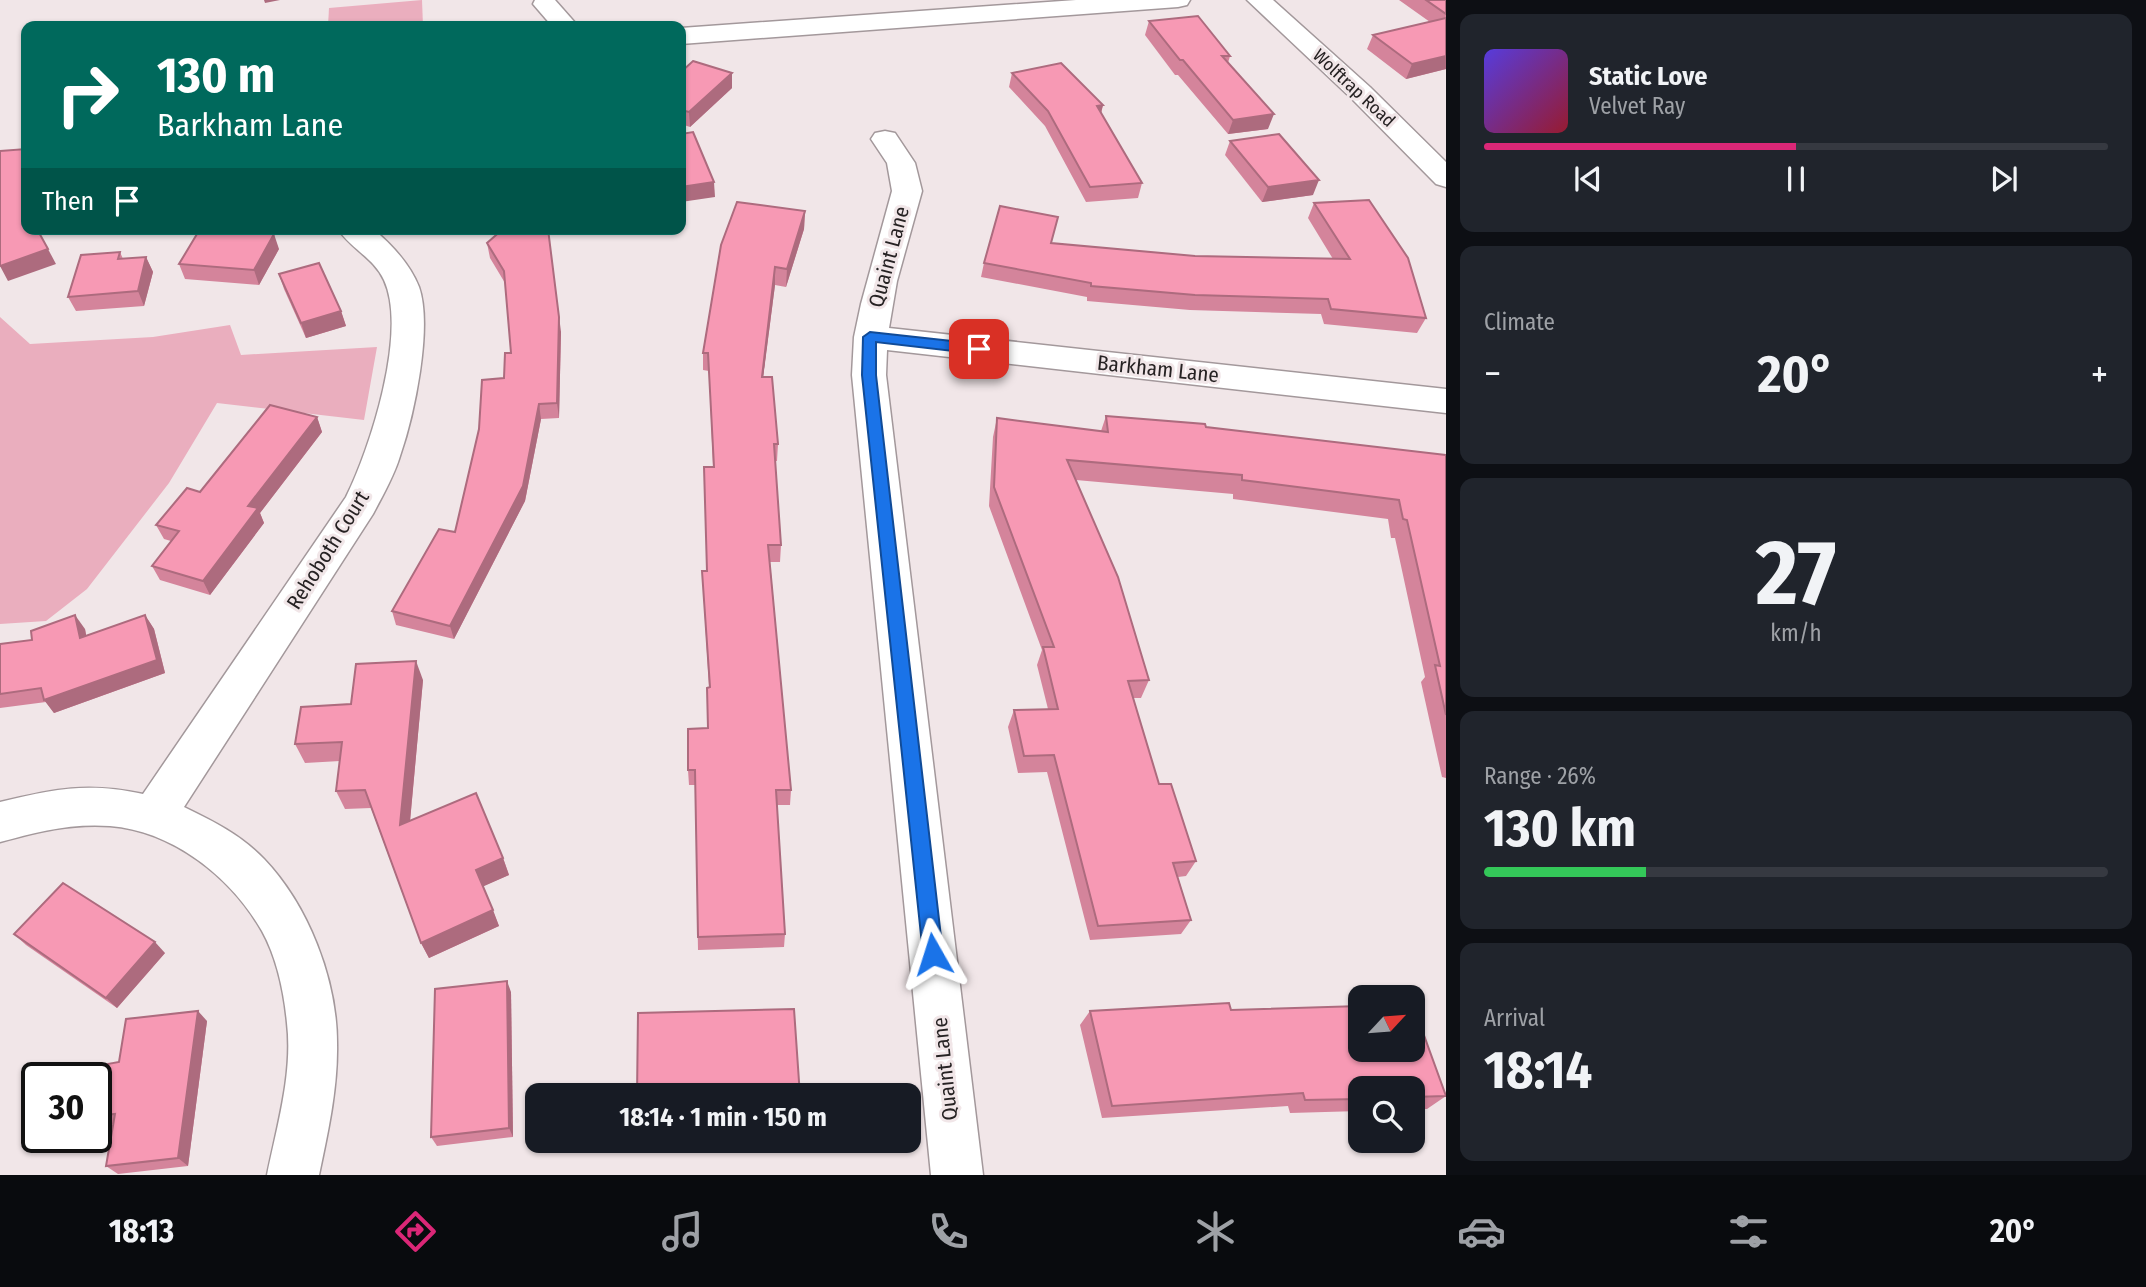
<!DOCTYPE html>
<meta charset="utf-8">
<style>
:root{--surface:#171b24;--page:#20242c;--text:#f1f3f6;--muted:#9ea1a6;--line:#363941;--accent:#db2777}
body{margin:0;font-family:"Fira Sans Condensed",sans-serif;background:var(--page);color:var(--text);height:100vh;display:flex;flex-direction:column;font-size:26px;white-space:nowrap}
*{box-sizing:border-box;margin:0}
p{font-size:23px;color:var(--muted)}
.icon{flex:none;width:38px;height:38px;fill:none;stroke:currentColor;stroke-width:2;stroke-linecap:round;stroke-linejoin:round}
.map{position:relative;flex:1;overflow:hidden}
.panel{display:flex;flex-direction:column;gap:14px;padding:14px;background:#0d0f14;width:700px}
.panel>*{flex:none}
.guide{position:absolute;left:21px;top:21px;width:665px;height:214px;border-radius:14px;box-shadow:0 2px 5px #0004;background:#00695c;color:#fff;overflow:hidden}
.needle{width:46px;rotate:64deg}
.tools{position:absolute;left:1348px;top:985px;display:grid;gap:14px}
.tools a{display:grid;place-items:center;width:77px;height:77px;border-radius:14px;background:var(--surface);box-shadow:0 2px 5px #0004;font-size:35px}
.speed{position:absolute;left:21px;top:1062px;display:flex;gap:14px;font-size:35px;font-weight:700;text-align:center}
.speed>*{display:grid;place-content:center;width:91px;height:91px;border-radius:50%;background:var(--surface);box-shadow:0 2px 5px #0004;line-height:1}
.speed .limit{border:4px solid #111;border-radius:10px;background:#fff;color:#111}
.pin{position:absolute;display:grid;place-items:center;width:60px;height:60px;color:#fff;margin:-30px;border-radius:14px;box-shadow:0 4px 10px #0006}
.me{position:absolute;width:77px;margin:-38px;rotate:354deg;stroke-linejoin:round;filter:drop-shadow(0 0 5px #0008)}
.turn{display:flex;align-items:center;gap:24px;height:147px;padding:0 21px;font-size:32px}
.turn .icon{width:91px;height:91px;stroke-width:2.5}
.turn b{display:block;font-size:49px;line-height:60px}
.then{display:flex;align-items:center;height:66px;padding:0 21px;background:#0003;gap:14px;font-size:26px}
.big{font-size:52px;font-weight:700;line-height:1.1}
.panel .widget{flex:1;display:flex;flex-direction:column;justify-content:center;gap:10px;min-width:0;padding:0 24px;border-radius:14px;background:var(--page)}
.panel .dial{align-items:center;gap:0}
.dial b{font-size:91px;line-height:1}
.song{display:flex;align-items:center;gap:21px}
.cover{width:84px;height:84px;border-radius:10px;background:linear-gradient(135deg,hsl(250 70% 55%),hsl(350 70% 35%))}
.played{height:7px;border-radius:4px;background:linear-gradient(90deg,var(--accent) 50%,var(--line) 50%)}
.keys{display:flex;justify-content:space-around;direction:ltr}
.heat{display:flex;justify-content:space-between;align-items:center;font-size:38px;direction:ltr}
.charge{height:10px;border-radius:5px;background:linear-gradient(90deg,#34c759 26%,var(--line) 0)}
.trip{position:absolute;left:525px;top:1083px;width:396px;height:70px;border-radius:14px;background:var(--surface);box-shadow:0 2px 5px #0004;font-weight:700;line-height:70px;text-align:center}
.tab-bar{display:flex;height:112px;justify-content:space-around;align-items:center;background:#090b0e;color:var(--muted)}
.tab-bar .icon{width:49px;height:49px}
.tab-bar .selected{color:var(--accent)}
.tab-bar b{font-size:32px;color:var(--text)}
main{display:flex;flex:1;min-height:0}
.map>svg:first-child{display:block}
.green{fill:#eaaebe}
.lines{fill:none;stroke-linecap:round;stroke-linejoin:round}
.minor-casing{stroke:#a3989b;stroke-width:3}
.minor{fill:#fff;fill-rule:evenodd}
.wall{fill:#d4849b}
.shaded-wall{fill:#ad6b7e}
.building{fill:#f799b4;stroke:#ad6b7e;stroke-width:2}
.route{fill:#1a73e8;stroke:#114b97;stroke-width:2}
.labels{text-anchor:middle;stroke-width:6;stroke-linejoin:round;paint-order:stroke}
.far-street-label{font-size:18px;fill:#262223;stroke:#f1e6e8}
.street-label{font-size:21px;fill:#262223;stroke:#f1e6e8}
</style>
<main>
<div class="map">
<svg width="1446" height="1175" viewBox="0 0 1446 1175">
<rect width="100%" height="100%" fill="#f1e6e8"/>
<!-- green -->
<g class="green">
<path d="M422 0 423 26H328L329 8Z"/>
<path d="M0 317 30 344 153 337 230 325 241 355 377 347 364 420 217 403 169 483 87 589 46 621 0 624Z"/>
</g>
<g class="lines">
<!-- minor casing -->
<g class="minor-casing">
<g id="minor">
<path d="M535 0H555L578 26H552L533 4Z"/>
<path d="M1076 0H1190L1187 5 1178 7 681 44V28Z"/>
<path d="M1247 0H1273L1370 87 1446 162V187L1436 184 1352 99Z"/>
<path d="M885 131 895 133 915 163 922 191 897 281 889 328 1446 389V413L887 350 886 375 983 1175H931L852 375 854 337 861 304 892 191 887 163 871 139 875 133Z"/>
<path d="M338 229H373C392 245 410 264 419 287 433 327 414 416 400 456 394 476 383 495 373 514L184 807C213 821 241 835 264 859 308 905 337 979 337 1043 338 1088 328 1132 319 1175H267C277 1126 293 1073 287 1023 284 992 277 958 262 931 231 877 173 831 110 826 71 823 37 832 0 842V802C54 789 88 782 143 794L346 497C370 449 408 332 384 280 374 258 351 249 338 229Z"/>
</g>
</g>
<!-- minor -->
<use href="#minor" class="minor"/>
</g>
<!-- wall -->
<g class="wall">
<path d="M1399 0H1446V69L1406 79 1367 49 1373 35 1430 22Z"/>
<path d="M1149 21 1230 56 1228 63 1268 129 1228 134 1178 75H1175L1145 35Z"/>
<path d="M681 72 732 73V88L690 127 681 124Z"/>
<path d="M1012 73 1103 105 1101 114 1142 183 1138 198 1086 202 1045 126 1009 87Z"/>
<path d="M1230 141 1313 195 1262 202 1225 155Z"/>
<path d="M1314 203 1426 318 1417 333 1324 324 1321 314 1190 310 1087 301V297L981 277 984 263 1051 243 1195 256 1333 259 1308 218Z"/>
<path d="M805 211 804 229 786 287 775 285 763 377 778 444 777 461H775L781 545 780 562H770L791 790 790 805H777L785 934 784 947 698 950 695 785H689L688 770 708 728 709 687 702 571H707L713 467 709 371 703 370V353Z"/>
<path d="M487 243 561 332 559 418 541 419 525 501 454 639 396 625 392 611 455 532 511 353 505 283 490 258Z"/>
<path d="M279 249 259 285 185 279 179 264Z"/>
<path d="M120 252 123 259 146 257 153 272 144 306 76 311 68 297Z"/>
<path d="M279 274 341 311 346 326 306 338 284 289Z"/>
<path d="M1106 416 1446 455V778L1442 777 1421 682 1425 677 1395 538H1391L1388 519 1233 499V494L1076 480 1149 680 1141 698H1133L1159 784 1196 861 1186 876 1178 877 1191 920 1181 934 1090 940 1047 772 1018 773 1008 727 1014 710 1048 709 1037 665 1042 650 989 506 993 437 997 418 1101 431Z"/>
<path d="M317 417 322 432 260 513 264 523 210 595 160 580 152 566 171 541 164 539 156 525 200 492Z"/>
<path d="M145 615 154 629 165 673 54 713 46 702 0 708V644L32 640 85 629 86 636Z"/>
<path d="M423 680 410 821 503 858 509 875 483 886 499 926 429 958 421 943 371 808 345 809 336 791 340 761 305 763 295 744 351 704Z"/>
<path d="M14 934 165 953 117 1008 26 945Z"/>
<path d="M511 992 513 1137 437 1146 431 1137Z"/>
<path d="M1231 1010 1446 1094V1096L1427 1109H1412V1088H1360V1111L1290 1113 1288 1106 1102 1118 1080 1025 1090 1011Z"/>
<path d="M207 1021 188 1166 118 1174 106 1166 113 1124 104 1126 96 1120V1096L119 1062Z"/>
</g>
<!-- shaded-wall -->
<g class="shaded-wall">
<path d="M264 0H280L265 3Z"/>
<path d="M1446 56V69L1406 79 1412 64Z"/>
<path d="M732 73V88L690 127 689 112Z"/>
<path d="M1103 105 1099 120 1097 106Z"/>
<path d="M1274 114 1268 129 1228 134 1233 120Z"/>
<path d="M1319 180 1313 195 1262 202 1268 187Z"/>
<path d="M714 182 715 197 681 202V187Z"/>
<path d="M805 211 804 229 786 287 787 269Z"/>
<path d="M548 229 561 332 559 418 557 403Z"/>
<path d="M274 234 279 249 259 285 254 270Z"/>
<path d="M48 249 56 264 8 281 0 266Z"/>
<path d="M146 257 153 272 144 306 138 291Z"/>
<path d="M775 267V285L761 394 762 377Z"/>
<path d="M341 311 346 326 306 338 301 323Z"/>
<path d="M539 404 541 419 525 501 454 639 450 626Z"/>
<path d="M317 417 322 432 260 513 264 523 210 595 203 581 248 506Z"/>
<path d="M75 615 85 629 89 651 80 638Z"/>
<path d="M145 615 154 629 165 673 54 713 44 700Z"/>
<path d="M416 661 423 680 408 843 400 825Z"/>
<path d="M503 858 509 875 482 887 476 870Z"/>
<path d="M493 910 499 926 429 958 421 943Z"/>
<path d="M155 942 165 953 117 1008 106 998Z"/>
<path d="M507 981 511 992 513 1137 509 1128Z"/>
<path d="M198 1011 207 1021 188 1166 178 1158Z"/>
</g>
<!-- building -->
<g class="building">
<path d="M1426 0H1446V14Z"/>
<path d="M1198 16 1230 56H1222L1274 114 1233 120 1183 60H1180L1149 21Z"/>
<path d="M1446 18V56L1412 64 1373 35Z"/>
<path d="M693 61 732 73 689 112 681 110V72Z"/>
<path d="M1061 63 1103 105 1097 106 1142 183 1090 187 1048 111 1012 73Z"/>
<path d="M693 132 714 182 681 187V134Z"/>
<path d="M1279 134 1319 180 1268 187 1230 141Z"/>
<path d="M26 149V229H37L48 249 0 266V151Z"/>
<path d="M1369 200 1408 258 1426 318 1331 309 1328 299 1195 295 1091 286V283L984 263 1000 206 1058 217 1051 243 1195 256 1350 259 1314 203Z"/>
<path d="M737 202 805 211 787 269 775 267 762 377H772L778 444H774L781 545H768L791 790H776L785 934 698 937 695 770H688V729L708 728 707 688 710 687 702 571H707L704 467H714L708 353H703L721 245Z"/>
<path d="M200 229H214L274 234 254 270 179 264Z"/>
<path d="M503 229H548L559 317 557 403 539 404 523 486 450 626 392 611 439 529 455 532 479 429 482 380 504 378 505 353H511L504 271 487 243Z"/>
<path d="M120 252 118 259 146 257 138 291 68 297 81 255Z"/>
<path d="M319 263 341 311 301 323 279 274Z"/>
<path d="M270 405 317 417 248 506 258 508 203 581 152 566 179 531 156 525 187 488 200 492Z"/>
<path d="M1106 416 1205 424 1206 427 1446 455V715L1435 665 1440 666 1407 520 1403 519 1399 500 1242 480V475L1067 460 1118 577 1149 680 1128 681 1159 784H1171L1196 861 1173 863 1191 920 1098 926 1054 755 1024 756 1014 710 1058 709 1043 647H1054L994 487 997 418 1108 432Z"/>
<path d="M75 615 80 638 145 615 157 660 44 700 41 688 0 694V644L32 640 31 631Z"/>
<path d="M416 661 400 825 476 793 503 858 476 870 493 910 421 943 365 790 336 791 342 742 295 744 301 707 351 704 356 664Z"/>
<path d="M63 883 155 942 106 998 14 934Z"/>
<path d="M507 981 509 1128 431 1137 435 989Z"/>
<path d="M1229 1003 1231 1010 1360 1006V1050H1412V1005H1413L1446 1096 1412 1097V1088H1360V1099L1305 1100 1303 1093 1112 1106 1090 1011Z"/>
<path d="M794 1009 800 1096H637L638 1013Z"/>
<path d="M198 1011 178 1158 106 1166 115 1114 96 1116V1096L102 1065 119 1062 126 1019Z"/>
</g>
<!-- route -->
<path class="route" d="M870 332 979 344 986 349 979 354 876 342V375L943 954 940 961 933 964 926 961 923 954 862 375 863 337Z"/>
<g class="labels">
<!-- far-street labels -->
<g class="far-street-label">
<text transform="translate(1354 88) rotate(43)" y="6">Wolftrap Road</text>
</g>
<!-- street labels -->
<g class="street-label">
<text transform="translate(889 257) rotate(-75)" y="7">Quaint Lane</text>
<text transform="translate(1158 369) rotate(6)" y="7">Barkham Lane</text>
<text transform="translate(328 550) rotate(-58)" y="7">Rehoboth Court</text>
<text transform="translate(945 1069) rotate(-96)" y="7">Quaint Lane</text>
</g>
</g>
</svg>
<div class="tools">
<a><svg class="needle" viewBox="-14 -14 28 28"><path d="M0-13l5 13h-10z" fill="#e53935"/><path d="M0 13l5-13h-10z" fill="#9ea1a6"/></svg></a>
<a><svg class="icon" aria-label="search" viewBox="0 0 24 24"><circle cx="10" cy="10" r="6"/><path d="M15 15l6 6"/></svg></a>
</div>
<div class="speed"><div class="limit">30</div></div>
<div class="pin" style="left:979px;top:349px;background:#d93025"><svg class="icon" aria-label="arrive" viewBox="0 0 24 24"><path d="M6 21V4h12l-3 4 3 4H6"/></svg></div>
<svg class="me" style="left:933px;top:954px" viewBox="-20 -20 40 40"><path d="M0-17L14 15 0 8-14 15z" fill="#1a73e8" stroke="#fff" stroke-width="4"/></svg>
<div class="trip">18:14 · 1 min · 150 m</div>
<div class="guide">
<div class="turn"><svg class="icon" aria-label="right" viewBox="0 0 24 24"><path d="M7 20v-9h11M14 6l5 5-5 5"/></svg><div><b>130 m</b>Barkham Lane</div></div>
<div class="then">Then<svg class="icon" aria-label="arrive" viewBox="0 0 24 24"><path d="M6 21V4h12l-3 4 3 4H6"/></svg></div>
</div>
</div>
<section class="panel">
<div class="widget">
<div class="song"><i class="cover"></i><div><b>Static Love</b><p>Velvet Ray</p></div></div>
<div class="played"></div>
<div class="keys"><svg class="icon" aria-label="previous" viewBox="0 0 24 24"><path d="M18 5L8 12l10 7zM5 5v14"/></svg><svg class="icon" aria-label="pause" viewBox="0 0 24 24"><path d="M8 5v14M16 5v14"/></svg><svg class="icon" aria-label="next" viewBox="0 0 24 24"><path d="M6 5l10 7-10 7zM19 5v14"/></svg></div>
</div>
<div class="widget"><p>Climate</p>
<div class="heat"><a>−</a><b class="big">20°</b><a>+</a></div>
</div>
<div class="widget dial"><b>27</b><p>km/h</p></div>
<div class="widget"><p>Range · 26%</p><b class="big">130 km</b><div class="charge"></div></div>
<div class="widget"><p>Arrival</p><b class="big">18:14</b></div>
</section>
</main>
<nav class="tab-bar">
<b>18:13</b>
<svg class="icon selected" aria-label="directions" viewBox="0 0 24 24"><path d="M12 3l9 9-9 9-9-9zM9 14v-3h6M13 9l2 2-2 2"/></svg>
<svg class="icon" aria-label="music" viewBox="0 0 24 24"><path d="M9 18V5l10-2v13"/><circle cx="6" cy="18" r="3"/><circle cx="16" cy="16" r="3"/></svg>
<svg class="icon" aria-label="phone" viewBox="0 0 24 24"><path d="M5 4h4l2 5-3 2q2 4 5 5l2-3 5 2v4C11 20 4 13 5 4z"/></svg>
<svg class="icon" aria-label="climate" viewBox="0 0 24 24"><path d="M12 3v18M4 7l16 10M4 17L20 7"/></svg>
<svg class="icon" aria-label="car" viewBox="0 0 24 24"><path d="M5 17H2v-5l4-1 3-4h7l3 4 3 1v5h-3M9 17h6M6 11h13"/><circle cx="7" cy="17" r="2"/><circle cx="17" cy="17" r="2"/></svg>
<svg class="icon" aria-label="filters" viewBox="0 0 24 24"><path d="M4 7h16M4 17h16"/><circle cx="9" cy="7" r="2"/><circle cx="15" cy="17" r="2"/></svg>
<b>20°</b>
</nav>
